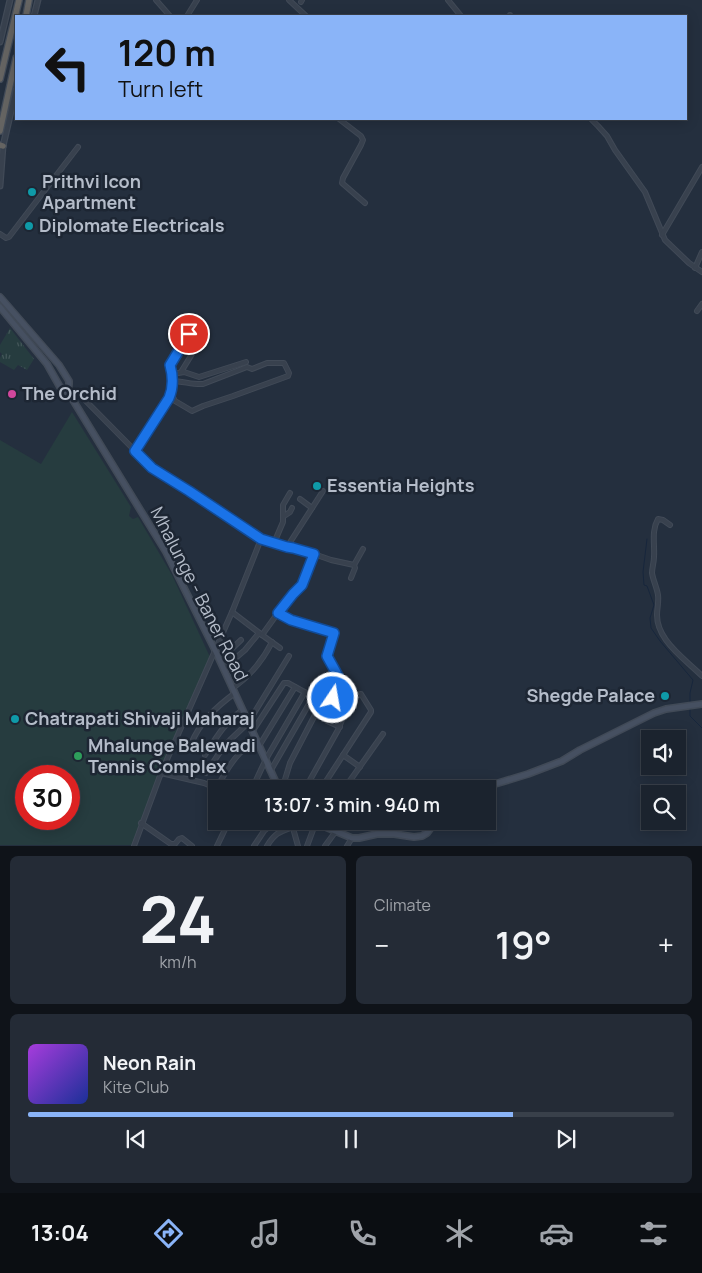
<!DOCTYPE html>
<meta charset="utf-8">
<style>
:root{--surface:#1b232e;--page:#242b36;--text:#f1f3f6;--muted:#a0a4aa;--line:#39404a;--accent:#8ab4f8}
body{margin:0;font-family:Manrope,sans-serif;background:var(--page);color:var(--text);height:100vh;display:flex;flex-direction:column;font-size:19px;white-space:nowrap}
*{box-sizing:border-box;margin:0}
p{font-size:16px;color:var(--muted)}
.icon{flex:none;width:28px;height:28px;fill:none;stroke:currentColor;stroke-width:2;stroke-linecap:round;stroke-linejoin:round}
.map{position:relative;height:846px;overflow:hidden}
.panel{display:flex;flex-direction:column;gap:10px;padding:10px;background:#0f1319;flex:1}
.panel>*{flex:none}
.hud{position:absolute;left:15px;top:15px;width:672px;height:105px;border-radius:0px;box-shadow:0 2px 12px #0003,0 0 0 1px var(--line);background:#8ab4f8;color:#111;overflow:hidden}
.buttons{position:absolute;left:641px;top:730px;display:grid;gap:10px}
.buttons a{display:grid;place-items:center;width:45px;height:45px;border-radius:0px;background:var(--surface);box-shadow:0 2px 12px #0003,0 0 0 1px var(--line);font-size:25px}
.speed{position:absolute;left:15px;top:765px;display:flex;gap:10px;font-size:25px;font-weight:700;text-align:center}
.speed>*{display:grid;place-content:center;width:65px;height:65px;border-radius:50%;background:var(--surface);box-shadow:0 2px 12px #0003,0 0 0 1px var(--line);line-height:1}
.speed .limit{border:8px solid #d22;background:#fff;color:#111}
.pin{position:absolute;display:grid;place-items:center;width:42px;height:42px;color:#fff;margin:-21px;border:2px solid #fff;border-radius:50%;box-shadow:0 1px 5px #0007}
.me{position:absolute;width:55px;margin:-28px;rotate:12deg;stroke-linejoin:round;filter:drop-shadow(0 0 4px #0008)}
.turn{display:flex;align-items:center;gap:18px;height:105px;padding:0 20px;font-size:22px}
.turn .icon{width:65px;height:65px;stroke-width:2.5}
.turn b{display:block;font-size:35px;line-height:42px}
.big{font-size:38px;font-weight:600;line-height:1.1}
.panel .tile{flex:1;display:flex;flex-direction:column;justify-content:center;gap:8px;min-width:0;padding:0 18px;border-radius:8px;background:var(--page)}
.panel .dial{align-items:center;gap:0}
.dial b{font-size:65px;line-height:1}
.song{display:flex;align-items:center;gap:15px}
.cover{width:60px;height:60px;border-radius:8px;background:linear-gradient(135deg,hsl(280 70% 55%),hsl(230 70% 35%))}
.played{height:5px;border-radius:2px;background:linear-gradient(90deg,var(--accent) 75%,var(--line) 75%)}
.keys{display:flex;justify-content:space-around;direction:ltr}
.heat{display:flex;justify-content:space-between;align-items:center;font-size:28px;direction:ltr}
.panel .tiles{flex:1;display:grid;gap:10px;grid-template-columns:1fr 1fr}
.tile:last-child{grid-column:span 2}
.trip{position:absolute;left:208px;top:780px;width:288px;height:50px;border-radius:0px;background:var(--surface);box-shadow:0 2px 12px #0003,0 0 0 1px var(--line);font-weight:600;line-height:50px;text-align:center}
.tab-bar{display:flex;height:80px;justify-content:space-around;align-items:center;background:#0b0e12;color:var(--muted)}
.tab-bar .icon{width:35px;height:35px}
.tab-bar .on{color:var(--accent)}
.tab-bar b{font-size:22px;color:var(--text)}
.map>svg:first-child{display:block}
.grass{fill:url(#grass-tufts)}
.park{fill:#263c3f;fill-rule:evenodd}
.lines{fill:none;stroke-linecap:round;stroke-linejoin:round}
.stream{stroke:#17263c;stroke-width:1}
.minor-casing{stroke:#414a57;stroke-width:6}
.tertiary-casing{stroke:#414a57;stroke-width:7}
.secondary-casing{stroke:#414a57;stroke-width:8}
.trunk-casing{stroke:#434c59;stroke-width:8}
.minor{stroke:#38414e;stroke-width:4}
.tertiary{stroke:#38414e;stroke-width:4.5}
.secondary{stroke:#465061;stroke-width:5}
.trunk{stroke:#656462;stroke-width:5.5}
.route-casing{stroke:#114b97;stroke-width:12}
.route{stroke:#1a73e8;stroke-width:9}
.culture-dot{fill:#0f9aa8;stroke:#1d2633;stroke-width:2}
.hotel-dot{fill:#d1479c;stroke:#1d2633;stroke-width:2}
.leisure-dot{fill:#2e9e5b;stroke:#1d2633;stroke-width:2}
.labels{text-anchor:middle;stroke-width:5;stroke-linejoin:round;paint-order:stroke}
.poi-label{font-size:18px;font-weight:bold;fill:#b4bcc9;stroke:#1d2633;text-anchor:start}
.street-label{font-size:18px;fill:#b4bcc9;stroke:#1d2633}
</style>
<div class="map">
<svg width="702" height="846" viewBox="0 0 702 846">
<defs>
<pattern id="grass-tufts" width="24" height="20" patternUnits="userSpaceOnUse" patternTransform="scale(1.25)"><rect width="24" height="20" fill="#263c3f"/><path d="M3 7l-1-3M5 7V3M7 7l1-3M15 17l-1-3M17 17v-4M19 17l1-3" fill="none" stroke="#435659"/></pattern>
</defs>
<rect width="100%" height="100%" fill="#242f3e"/>
<!-- grass -->
<path class="grass" d="M10 328 34 359 27 370 18 365 14 370 0 362V358L2 354 0 352V345Z"/>
<!-- park -->
<path class="park" d="M72 412 131 507 129 516 133 519 138 517 172 575 210 657 163 762 134 845H0V440L41 464ZM26 776H69V819H26Z"/>
<g class="lines">
<!-- stream -->
<g class="stream">
<path d="M647 539 643 572 644 585 647 586 654 605 650 618 651 628 660 641 693 680 690 693V704"/>
<path d="M690 708V716L702 728"/>
</g>
<!-- minor casing -->
<g class="minor-casing">
<g id="minor">
<path d="M156 0 170 16"/>
<path d="M289 0 306 16"/>
<path d="M448 0 461 16"/>
<path d="M301 2 302 0"/>
<path d="M187 16 197 0"/>
<path d="M510 16V15"/>
<path d="M339 119 361 136 363 140 361 145 343 178 342 183 365 203"/>
<path d="M591 119 598 126 607 136 615 150 645 192 665 240 689 263 702 272"/>
<path d="M0 234 6 238 9 237 78 147"/>
<path d="M662 235 702 167"/>
<path d="M695 268 702 252"/>
<path d="M697 311 702 304"/>
<path d="M173 374 184 372 199 377 246 362"/>
<path d="M68 392 80 395 152 468 189 491 261 539 232 612 161 773 134 846"/>
<path d="M171 393 175 401 192 411 203 406 233 396 288 376 289 373 284 363H267L252 369 247 367 203 384C193 385 183 381 172 381"/>
<path d="M135 451 169 398C174 386 172 376 170 365L189 334 192 332 199 338 200 341 181 372"/>
<path d="M300 499 312 508"/>
<path d="M284 516 290 512 292 508"/>
<path d="M670 525 663 520 658 519C651 531 655 545 654 557 654 562 652 568 652 573 653 580 657 588 658 595 659 602 657 608 657 615 657 623 661 633 666 640 676 654 690 664 702 676"/>
<path d="M261 539 287 547 323 491"/>
<path d="M274 543 283 522V505L290 493"/>
<path d="M314 554 331 560 354 565 355 568 351 578"/>
<path d="M354 565 363 549"/>
<path d="M232 612 262 635 280 610 302 585 314 554 293 548 287 547"/>
<path d="M277 613 291 620 333 633 327 656C330 663 336 668 338 674 340 681 332 700 328 706L325 708 318 706"/>
<path d="M262 635 280 648"/>
<path d="M220 660 241 640"/>
<path d="M224 668 245 650 259 633"/>
<path d="M233 688C250 676 262 662 272 642"/>
<path d="M327 707 331 712 327 721 340 727"/>
<path d="M252 732 284 683H288L317 699 319 702 318 709 290 763 283 786"/>
<path d="M191 744C200 722 216 707 235 693"/>
<path d="M259 746 295 687"/>
<path d="M205 755C217 736 224 724 242 710"/>
<path d="M343 755 360 767"/>
<path d="M271 770 313 697"/>
<path d="M161 773 204 783 218 789"/>
<path d="M206 773 224 746 230 740 248 723 289 656"/>
<path d="M283 786 309 782"/>
<path d="M217 788C223 776 230 763 240 753 245 749 252 745 257 742"/>
<path d="M252 789 266 759 305 692"/>
<path d="M315 789 311 784 310 780 338 730 348 705"/>
<path d="M321 789 371 712V710L361 694 354 696 348 705 333 698"/>
<path d="M344 789 383 734"/>
<path d="M291 821 298 846"/>
<path d="M141 823 171 844H175L179 839 182 838 192 846"/>
<path d="M217 846 229 821"/>
<path d="M254 846 264 831 269 827"/>
<path d="M267 846C275 833 279 832 293 827"/>
<path d="M307 846 316 822"/>
<path d="M325 846 336 831"/>
<path d="M347 846 352 838"/>
</g>
</g>
<!-- tertiary casing -->
<g class="tertiary-casing">
<g id="tertiary">
<path d="M34 16 38 0"/>
<path d="M0 42 10 0"/>
<path d="M0 186 3 146 16 90"/>
</g>
</g>
<!-- secondary casing -->
<g class="secondary-casing">
<g id="secondary">
<path d="M0 297 59 365 69 381V384L68 392"/>
<path d="M0 307 47 364 60 387 68 392 166 552 215 650 279 789"/>
<path d="M485 789 495 784 528 774 562 761 580 750 654 713 666 709 702 704"/>
<path d="M311 821 352 838H359L377 834H394L414 837 422 836 427 833 436 821"/>
</g>
</g>
<!-- trunk casing -->
<g class="trunk-casing">
<g id="trunk">
<path d="M26 16 29 0"/>
<path d="M0 79 19 0"/>
<path d="M0 131 16 58"/>
<path d="M0 145 3 146"/>
</g>
</g>
<!-- minor -->
<use href="#minor" class="minor"/>
<!-- tertiary -->
<use href="#tertiary" class="tertiary"/>
<!-- secondary -->
<use href="#secondary" class="secondary"/>
<!-- trunk -->
<use href="#trunk" class="trunk"/>
</g>
<g class="lines">
<!-- route casing -->
<g class="route-casing">
<path id="route" d="M189 334 170 365C173 376 174 386 169 398L135 451 152 468 189 491 261 539 287 547 293 548 314 554 302 585 293 594 278 613 291 620 334 633 327 656 338 676 333 698"/>
</g>
<!-- route -->
<use href="#route" class="route"/>
</g>
<!-- markers -->
<g class="culture-dot">
<circle cx="32" cy="192" r="5"/>
<circle cx="29" cy="226" r="5"/>
<circle cx="317" cy="486" r="5"/>
<circle cx="665" cy="696" r="5"/>
<circle cx="15" cy="719" r="5"/>
</g>
<circle class="hotel-dot" cx="12" cy="394" r="5"/>
<circle class="leisure-dot" cx="78" cy="756" r="5"/>
<g class="labels">
<!-- poi labels -->
<g class="poi-label">
<text x="42" y="188">Prithvi Icon<tspan x="42" dy="21">Apartment</tspan></text>
<text x="39" y="232">Diplomate Electricals</text>
<text x="22" y="400">The Orchid</text>
<text x="327" y="492">Essentia Heights</text>
<text x="655" y="702" text-anchor="end">Shegde Palace</text>
<text x="25" y="725">Chatrapati Shivaji Maharaj</text>
<text x="88" y="752">Mhalunge Balewadi<tspan x="88" dy="21">Tennis Complex</tspan></text>
</g>
<!-- street labels -->
<g class="street-label">
<text transform="translate(199 594) rotate(63)" y="6">Mhalunge - Baner Road</text>
</g>
</g>
</svg>
<div class="buttons">
<a><svg class="icon" aria-label="sound" viewBox="0 0 24 24"><path d="M4 9h4l5-4v14l-5-4H4zM17 9q2 3 0 6"/></svg></a>
<a><svg class="icon" aria-label="search" viewBox="0 0 24 24"><circle cx="10" cy="10" r="6"/><path d="M15 15l6 6"/></svg></a>
</div>
<div class="speed"><div class="limit">30</div></div>
<div class="pin" style="left:189px;top:334px;background:#d93025"><svg class="icon" aria-label="arrive" viewBox="0 0 24 24"><path d="M6 21V4h12l-3 4 3 4H6"/></svg></div>
<svg class="me" style="left:333px;top:698px" viewBox="-20 -20 40 40"><circle r="17" fill="#1a73e8" stroke="#fff" stroke-width="3"/><path d="M0-11L8 9 0 5-8 9z" fill="#fff"/></svg>
<div class="trip">13:07 · 3 min · 940 m</div>
<div class="hud">
<div class="turn"><svg class="icon" aria-label="left" viewBox="0 0 24 24"><path d="M17 20v-9H6M10 6l-5 5 5 5"/></svg><div><b>120 m</b>Turn left</div></div>
</div>
</div>
<section class="panel">
<div class="tiles">
<div class="tile dial"><b>24</b><p>km/h</p></div>
<div class="tile"><p>Climate</p>
<div class="heat"><a>−</a><b class="big">19°</b><a>+</a></div>
</div>
<div class="tile">
<div class="song"><i class="cover"></i><div><b>Neon Rain</b><p>Kite Club</p></div></div>
<div class="played"></div>
<div class="keys"><svg class="icon" aria-label="previous" viewBox="0 0 24 24"><path d="M18 5L8 12l10 7zM5 5v14"/></svg><svg class="icon" aria-label="pause" viewBox="0 0 24 24"><path d="M8 5v14M16 5v14"/></svg><svg class="icon" aria-label="next" viewBox="0 0 24 24"><path d="M6 5l10 7-10 7zM19 5v14"/></svg></div>
</div>
</div>
</section>
<nav class="tab-bar">
<b>13:04</b>
<svg class="icon on" aria-label="directions" viewBox="0 0 24 24"><path d="M12 3l9 9-9 9-9-9zM9 14v-3h6M13 9l2 2-2 2"/></svg>
<svg class="icon" aria-label="music" viewBox="0 0 24 24"><path d="M9 18V5l10-2v13"/><circle cx="6" cy="18" r="3"/><circle cx="16" cy="16" r="3"/></svg>
<svg class="icon" aria-label="phone" viewBox="0 0 24 24"><path d="M5 4h4l2 5-3 2q2 4 5 5l2-3 5 2v4C11 20 4 13 5 4z"/></svg>
<svg class="icon" aria-label="climate" viewBox="0 0 24 24"><path d="M12 3v18M4 7l16 10M4 17L20 7"/></svg>
<svg class="icon" aria-label="car" viewBox="0 0 24 24"><path d="M5 17H2v-5l4-1 3-4h7l3 4 3 1v5h-3M9 17h6M6 11h13"/><circle cx="7" cy="17" r="2"/><circle cx="17" cy="17" r="2"/></svg>
<svg class="icon" aria-label="filters" viewBox="0 0 24 24"><path d="M4 7h16M4 17h16"/><circle cx="9" cy="7" r="2"/><circle cx="15" cy="17" r="2"/></svg>
</nav>
